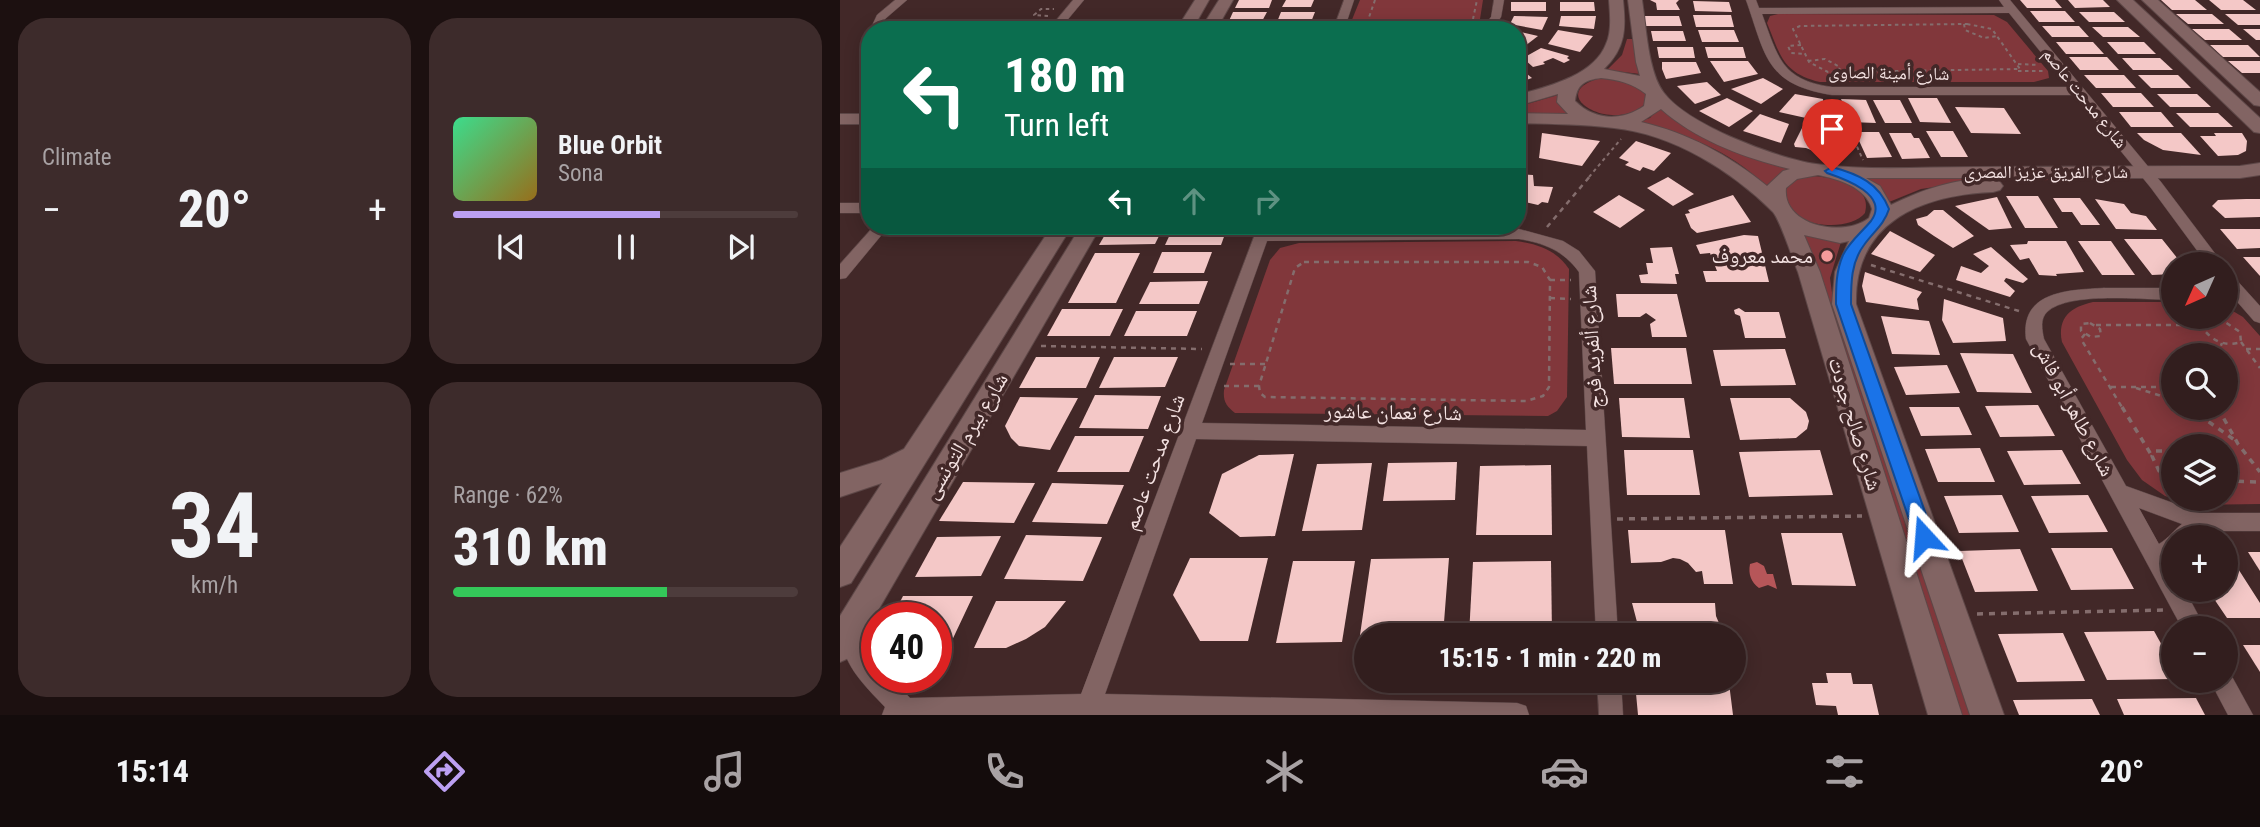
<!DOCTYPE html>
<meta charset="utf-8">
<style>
:root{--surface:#321e1e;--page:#3d2b2b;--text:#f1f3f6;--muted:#a8a2a4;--line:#4d3c3c;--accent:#bca0f2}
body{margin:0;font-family:"Roboto Condensed","Noto Naskh Arabic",sans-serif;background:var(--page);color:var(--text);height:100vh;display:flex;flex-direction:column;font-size:26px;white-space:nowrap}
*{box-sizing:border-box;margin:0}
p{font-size:23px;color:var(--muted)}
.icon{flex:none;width:38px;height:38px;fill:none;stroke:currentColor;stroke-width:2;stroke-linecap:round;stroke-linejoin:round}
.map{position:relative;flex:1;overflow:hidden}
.details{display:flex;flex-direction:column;gap:18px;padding:18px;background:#1c1010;width:840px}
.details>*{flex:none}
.top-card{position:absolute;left:21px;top:21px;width:665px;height:214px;border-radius:28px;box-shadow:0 4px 18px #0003,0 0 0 2px var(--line);background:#0b6e4f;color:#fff;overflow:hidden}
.needle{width:46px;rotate:225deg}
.tools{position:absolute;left:1321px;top:252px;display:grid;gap:14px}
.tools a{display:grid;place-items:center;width:77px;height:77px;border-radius:50%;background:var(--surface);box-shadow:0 4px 18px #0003,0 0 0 2px var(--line);font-size:35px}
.speed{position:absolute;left:21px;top:602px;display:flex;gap:14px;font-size:35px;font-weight:700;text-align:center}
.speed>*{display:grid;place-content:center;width:91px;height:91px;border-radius:50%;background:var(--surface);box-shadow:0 4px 18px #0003,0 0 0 2px var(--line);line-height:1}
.speed .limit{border:10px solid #d22;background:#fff;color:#111}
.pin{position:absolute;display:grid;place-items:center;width:60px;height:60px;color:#fff;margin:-72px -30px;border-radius:50% 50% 50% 0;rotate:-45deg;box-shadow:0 0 7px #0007}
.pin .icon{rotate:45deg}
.me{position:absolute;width:77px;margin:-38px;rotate:341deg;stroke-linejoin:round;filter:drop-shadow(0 0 5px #0008)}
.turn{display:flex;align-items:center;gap:24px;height:147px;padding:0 28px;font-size:32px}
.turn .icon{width:91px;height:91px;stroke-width:2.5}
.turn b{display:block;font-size:49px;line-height:60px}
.lanes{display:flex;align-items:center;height:66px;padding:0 28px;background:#0003;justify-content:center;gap:35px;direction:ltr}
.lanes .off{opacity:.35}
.big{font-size:52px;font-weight:800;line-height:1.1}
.details .card{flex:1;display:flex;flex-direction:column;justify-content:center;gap:10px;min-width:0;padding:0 24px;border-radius:28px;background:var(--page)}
.details .dial{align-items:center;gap:0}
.dial b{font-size:91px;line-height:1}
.song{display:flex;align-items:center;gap:21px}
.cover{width:84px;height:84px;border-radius:10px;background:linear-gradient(135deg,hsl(150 70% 55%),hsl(40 70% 35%))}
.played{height:7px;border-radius:4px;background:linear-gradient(90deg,var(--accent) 60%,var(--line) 60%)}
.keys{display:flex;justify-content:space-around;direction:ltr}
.heat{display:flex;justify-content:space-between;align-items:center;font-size:38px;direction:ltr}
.charge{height:10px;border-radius:5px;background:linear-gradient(90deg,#34c759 62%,var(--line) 0)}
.details .tiles{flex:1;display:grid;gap:18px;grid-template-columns:repeat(2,1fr)}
.trip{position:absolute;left:514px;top:623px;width:392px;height:70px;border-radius:35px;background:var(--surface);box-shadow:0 4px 18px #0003,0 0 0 2px var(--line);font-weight:800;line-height:70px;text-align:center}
.dock{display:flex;height:112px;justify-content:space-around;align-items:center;background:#140c0c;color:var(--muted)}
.dock .icon{width:49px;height:49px}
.dock .current{color:var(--accent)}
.dock b{font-size:32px;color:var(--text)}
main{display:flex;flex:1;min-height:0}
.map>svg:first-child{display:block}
.green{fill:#81373b;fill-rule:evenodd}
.water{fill:#b65659}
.building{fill:#f4c8c7}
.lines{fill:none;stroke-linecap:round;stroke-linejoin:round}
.street-casing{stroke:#5d4747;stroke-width:1}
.secondary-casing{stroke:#5d4747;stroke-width:2}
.path-far2{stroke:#846d6d;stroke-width:2;stroke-dasharray:3.5 3.5;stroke-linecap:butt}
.path-far1{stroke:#846d6d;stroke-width:2.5;stroke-dasharray:5 5;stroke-linecap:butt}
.path{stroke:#846d6d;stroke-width:3.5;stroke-dasharray:6 6;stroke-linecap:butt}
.street{fill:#826463;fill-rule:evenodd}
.secondary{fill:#826463;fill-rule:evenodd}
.route{fill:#1a73e8;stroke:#114b97;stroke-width:2}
.poi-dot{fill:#f59b9b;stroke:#422828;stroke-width:2.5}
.labels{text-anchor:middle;stroke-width:7;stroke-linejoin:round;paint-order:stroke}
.far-street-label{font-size:18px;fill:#f4e2e2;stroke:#422828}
.poi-label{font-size:21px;fill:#f4e2e2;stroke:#422828;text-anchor:end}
.street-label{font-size:21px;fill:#f4e2e2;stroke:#422828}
</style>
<main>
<section class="details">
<div class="tiles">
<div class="card"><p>Climate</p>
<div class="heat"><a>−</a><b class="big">20°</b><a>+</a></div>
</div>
<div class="card">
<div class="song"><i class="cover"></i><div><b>Blue Orbit</b><p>Sona</p></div></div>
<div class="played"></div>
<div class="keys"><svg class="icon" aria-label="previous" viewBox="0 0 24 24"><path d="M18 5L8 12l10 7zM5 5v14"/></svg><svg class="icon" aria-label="pause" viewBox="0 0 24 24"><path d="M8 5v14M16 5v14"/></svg><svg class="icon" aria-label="next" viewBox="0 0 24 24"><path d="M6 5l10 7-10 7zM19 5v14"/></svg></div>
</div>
<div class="card dial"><b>34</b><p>km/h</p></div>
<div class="card"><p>Range · 62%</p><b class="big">310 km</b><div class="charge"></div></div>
</div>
</section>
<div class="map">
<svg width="1420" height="715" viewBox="0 0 1420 715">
<rect width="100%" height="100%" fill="#422828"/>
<!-- green -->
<g class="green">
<path d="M520 0H643L640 19 625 30H511L509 27Z"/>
<path d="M938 14 1154 15 1167 22 1208 71 1209 78 1194 82H980C942 73 940 54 927 23L930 16Z"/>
<path d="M787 39H794L800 74 767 70 782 55Z"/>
<path d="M761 78 786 80 806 92 805 104C772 135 702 93 761 78Z"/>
<path d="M718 95 731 116 677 115V107Z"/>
<path d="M820 106C856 141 901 156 949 167L926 186C887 148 848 136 797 122L810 118Z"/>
<path d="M968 176C987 176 1034 183 1025 213 1010 232 956 228 947 204 945 199 946 192 946 187L956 179Z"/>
<path d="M1024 176 1295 177 1297 179 1136 181 1081 189 1049 202 1040 190Z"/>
<path d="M960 232 1001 242 990 278 993 300 1136 715H1121Z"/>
<path d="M676 241C698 244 716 250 729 269L727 397 717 411 708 416 395 413C386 406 383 401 384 390L430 260 440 248 459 243Z"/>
<path d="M1253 302H1333L1334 317H1386V307L1403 317 1420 336V504L1352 505 1325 496 1302 480 1287 460 1222 342C1217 317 1231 307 1253 302ZM1334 355H1386V408H1334ZM1334 446H1386V499H1334Z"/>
</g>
<!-- water -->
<path class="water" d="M917 562 924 566 927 574H933L937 589 928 585 919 588C911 582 908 574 910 564Z"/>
<!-- building -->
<g class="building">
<path d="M399 0H432L429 8H395Z"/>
<path d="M446 0H474L471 7H442Z"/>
<path d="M810 0H839L836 3 840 10H817L816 3Z"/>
<path d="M1180 0H1215L1222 8H1187Z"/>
<path d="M1228 0H1263L1270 7 1235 8Z"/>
<path d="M1321 0H1355L1367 10H1332Z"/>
<path d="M1369 0H1403L1416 10H1381Z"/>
<path d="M853 1 889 2 892 12 855 11Z"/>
<rect x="671" y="2" width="35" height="9"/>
<path d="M720 2H754L755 11H720Z"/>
<path d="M1190 11H1225L1235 22H1199Z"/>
<path d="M393 12H427L421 23H388Z"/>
<path d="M441 12H475L471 22H437Z"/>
<path d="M1239 12H1274L1285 22H1249Z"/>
<path d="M1336 14H1372L1384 24H1348Z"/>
<path d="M1385 14H1420V25H1398Z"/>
<path d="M853 15H891L894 27H856Z"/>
<path d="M674 16 708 17 702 30 670 24Z"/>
<path d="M721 16H756L754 29 719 26Z"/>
<path d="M803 16H839L842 26H805Z"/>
<path d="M386 26H421L419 30H384Z"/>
<path d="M1202 26H1239L1249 37H1212Z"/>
<path d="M1252 27H1288L1300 37H1263Z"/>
<path d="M1352 29H1389L1402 40H1365Z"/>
<path d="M1403 29H1420V40H1416Z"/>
<path d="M718 30 753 36 740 52 708 44Z"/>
<path d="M858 30H894L899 42H862Z"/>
<path d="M677 31 698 36 677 52Z"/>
<path d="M811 31H843L846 41H813Z"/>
<path d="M1216 42H1253L1264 54H1226Z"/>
<path d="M1267 42H1304L1316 54H1278Z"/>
<path d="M1370 45H1408L1420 57H1383Z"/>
<path d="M817 47H853L855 58H819Z"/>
<path d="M865 47H903L906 58H868Z"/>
<path d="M701 48 729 56 727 58 730 60 724 63 713 58 703 62 705 64 693 67 683 58Z"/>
<path d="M1229 57H1267L1279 70H1240Z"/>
<path d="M1282 58H1320L1333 70H1293Z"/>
<path d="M870 61H908L918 74 884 82Z"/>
<path d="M1388 61H1420V73H1402Z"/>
<path d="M822 62H856L861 73 826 79 822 69Z"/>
<path d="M677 66 692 78 677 83Z"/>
<path d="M1244 75H1284L1296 88H1256Z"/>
<path d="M1298 75H1338L1351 88H1311Z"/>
<path d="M923 78 943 89 921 104 891 89Z"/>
<path d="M867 82 881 95 855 104 837 86Z"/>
<path d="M1261 93H1301L1314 107H1273Z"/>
<path d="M955 94 983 99 984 122 939 112Z"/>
<path d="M1317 94H1357L1371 107H1330Z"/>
<path d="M887 98 913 111 889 127 859 111Z"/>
<path d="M1068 98H1097L1111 123 1080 122Z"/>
<path d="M1001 99 1026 100 1036 123 1010 122Z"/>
<path d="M1033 100H1060L1072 123H1045Z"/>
<path d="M1115 107 1164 108 1181 134 1131 133Z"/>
<path d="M1279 112H1321L1334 127H1291Z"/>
<path d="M1336 113H1378L1393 127H1350Z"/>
<path d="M920 114 949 124 941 143 903 131Z"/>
<path d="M963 126 993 132 995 146 1000 152 979 153 966 148 955 147 954 144Z"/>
<path d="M1086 131H1113L1128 157H1101Z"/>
<path d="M1015 132H1039L1052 157 1027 158Z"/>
<path d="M702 133 760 141 742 166 699 158Z"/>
<path d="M1049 133H1071L1074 138H1079L1090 158 1062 159Z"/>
<path d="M1297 133H1341L1361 155 1323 150 1304 140Z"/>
<path d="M1374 133H1402L1407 141 1406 151 1398 155 1378 156 1360 136H1376Z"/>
<path d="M796 141 831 153 814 171 803 167 800 171 785 165 789 162 779 158Z"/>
<path d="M677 174 693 175 694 186 713 187 708 203 702 202 698 205 677 200Z"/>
<path d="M828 177 854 194 833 206 807 188Z"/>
<path d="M779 195 805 210 780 228 753 212Z"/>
<path d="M893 195 911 222 857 233 851 228 845 214 850 213 848 210Z"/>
<path d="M1166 196H1198L1218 228H1185Z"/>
<path d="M1157 197 1172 228 1149 230 1115 206Z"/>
<path d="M1213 198H1240L1260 225H1241L1232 212H1222Z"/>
<path d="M1255 199 1284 204 1291 213 1306 216 1317 230 1276 229Z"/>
<path d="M1406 199H1420V217L1385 218 1372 206 1378 200Z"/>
<path d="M1094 210H1103L1134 236 1113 248 1094 236 1078 225 1076 219 1087 216Z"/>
<path d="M270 226H324L315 244 259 245Z"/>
<path d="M334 226H388L381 245H325Z"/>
<path d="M1380 229H1420V248L1397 249Z"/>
<path d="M1050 231 1095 255 1080 272 1031 254Z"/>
<path d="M904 235 918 236 929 282H866L863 271H877L870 253 860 254 856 245Z"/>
<path d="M1284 239H1322L1342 264H1334V274L1312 275Z"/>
<path d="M1188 241H1226L1244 272 1216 274 1217 276 1199 275 1189 258 1180 260 1170 245 1187 244Z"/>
<path d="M1238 241H1271L1295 275H1262Z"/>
<path d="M832 247 839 274H835L837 284 801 283 799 275 808 274 806 263H813L810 248Z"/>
<path d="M1151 247 1188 279 1183 283 1166 278 1164 281 1175 291 1170 297 1116 280 1121 266 1141 273 1149 266 1133 254Z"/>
<path d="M322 252H372L364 273H313Z"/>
<path d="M255 253H300L276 303H228Z"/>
<path d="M1403 257H1420V276Z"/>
<path d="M1025 272 1082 292 1077 299 1079 310 1026 302 1022 286Z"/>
<path d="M368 281 359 304H299L310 282Z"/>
<path d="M776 294H837L847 337H812L810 324 816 320 806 313 800 317H778Z"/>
<path d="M1104 299 1163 318 1166 341 1113 343 1102 320Z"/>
<path d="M899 308 905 312H939L946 338H905L900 316 895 314 894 310Z"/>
<path d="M222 309H283L270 336H207Z"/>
<path d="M296 311H357L347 336H284Z"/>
<path d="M1041 316 1089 321 1100 355 1052 354Z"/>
<path d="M771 348H846L852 384H774Z"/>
<path d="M945 349 956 385 881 386 873 350Z"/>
<path d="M1120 353 1173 354 1192 393 1137 392Z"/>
<path d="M196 357H260L246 388H179Z"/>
<path d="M274 357H338L325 387 259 388Z"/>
<path d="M1107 365 1120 393 1066 395 1054 367Z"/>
<path d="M255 395 321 396 308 429 239 428Z"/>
<path d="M180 397 238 398 210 450 179 446 171 438 165 426Z"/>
<path d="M779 398H844L850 438 782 437Z"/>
<path d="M890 398H950L966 412 969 421 967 429 956 438 900 440Z"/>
<path d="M1198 405 1215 436 1160 437 1145 406Z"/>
<path d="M1069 407H1119L1132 435 1081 436Z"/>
<path d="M235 436H304L289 472H217Z"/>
<path d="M1140 448 1155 482H1098L1085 449Z"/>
<path d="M784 450H853L860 495H787Z"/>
<path d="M980 450 993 495 909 497 899 452Z"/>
<path d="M1222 450 1241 484 1184 485 1167 451Z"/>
<path d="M454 454 435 536 400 537 369 513 382 474 419 455Z"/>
<path d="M617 462 615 500 543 501 548 463Z"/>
<path d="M532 463 522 530 462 531 477 464Z"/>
<path d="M711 465 712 535H636L640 466Z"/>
<path d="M123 482 195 483 174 523 99 521Z"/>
<path d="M212 483 284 485 267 524 192 522Z"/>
<path d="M1162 495 1179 532 1119 533 1104 496Z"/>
<path d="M1248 495 1268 532 1209 533 1191 496Z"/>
<path d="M788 530H885L893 584H864L862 571 856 572 848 563 840 559 833 558 821 562 791 563Z"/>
<path d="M941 533H1002L1016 586 952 585Z"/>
<path d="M186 535 262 537 243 581 164 579Z"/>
<path d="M161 536 141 576 75 577 97 537Z"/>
<path d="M1211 548H1272L1294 589 1231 590Z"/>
<path d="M1180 549 1198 591 1135 592 1119 551Z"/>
<path d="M1408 552H1420V571Z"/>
<path d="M1386 553H1388L1420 603V618H1387L1368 590H1386Z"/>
<path d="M350 558H428L408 641H360L333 595Z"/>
<path d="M609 558 603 635H527V642H519L531 559Z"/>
<path d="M453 561H515L502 642 436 643Z"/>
<path d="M711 561 712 635H629L633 562Z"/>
<path d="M63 596H133L107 651 96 652V618H52Z"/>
<path d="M156 601H226L205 627 186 639 166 648H134Z"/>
<path d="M792 603H875L876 616 884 635H795L792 631 797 622Z"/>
<path d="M1314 631 1334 667V679L1267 680 1244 632Z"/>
<path d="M1223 633 1245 681 1177 682 1158 634Z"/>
<path d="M1403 645H1420V672Z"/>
<path d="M986 673H1011L1013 684H1032L1039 715H998L996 706 976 705 972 683H988Z"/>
<path d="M795 683H889L893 715H798Z"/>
<path d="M1356 698 1365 715H1284L1277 699Z"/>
<path d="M1252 699 1260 715H1179L1173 700Z"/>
</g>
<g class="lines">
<!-- street casing -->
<g class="street-casing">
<g id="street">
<path d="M55 0H67L45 19 41 30H30L37 15Z"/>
<path d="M233 0H244L219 30H208Z"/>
<path d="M504 0H514L504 30H493Z"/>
<path d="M654 0H664L661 17 652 30H641L651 17Z"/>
<path d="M906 0H916L919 8 1164 7 1159 0H1170L1321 182 1383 264H1367L1311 188 1235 95H992C925 84 926 56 906 0ZM1169 13 1229 87H992C941 80 938 57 922 14Z"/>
<rect x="0" y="203" width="30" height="10"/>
<path d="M34 226H49L6 278 0 279V264Z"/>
<path d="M418 226H432L431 231 679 229 723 241 739 251 755 271 778 635H756L747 446 356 439 265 694 677 703 686 706 689 715H42L45 707C22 683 0 662 0 627L6 625C24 632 37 659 37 677H50L70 698 241 694ZM679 239C704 243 724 251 739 272L746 430 362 423 427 241Z"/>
<path d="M1386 273 1392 275 1420 306V323L1414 321 1386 289Z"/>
<path d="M1264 288H1334V300C1304 300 1229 291 1207 312 1200 319 1202 330 1204 339L1286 486 1361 513H1420V531H1365L1357 537H1334V558L1329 562 1334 569V590H1345L1365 628H1342L1186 339C1180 291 1228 290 1264 288ZM1299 508 1342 524C1332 532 1330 537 1319 544Z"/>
<path d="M1386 671 1390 673 1413 715H1388L1370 681H1386Z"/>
<path d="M757 681H781L783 715H759Z"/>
</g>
</g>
<!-- secondary casing -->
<g class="secondary-casing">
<g id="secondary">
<path d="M355 0H369L352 30H336Z"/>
<path d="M379 0H393L376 30H360Z"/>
<path d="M769 0H783C786 28 786 48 764 69L800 76 796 62 788 0H802C806 25 808 73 824 93 848 125 936 158 976 164 1027 171 1082 167 1135 167 1223 167 1312 166 1400 166L1420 163V175L1400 178H1026L1040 186 1051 205C1081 190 1127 173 1160 182L1163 186 1160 190 1153 192C1081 195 1014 222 1016 304L1164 715H1130L992 304 995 272 1009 241 1000 243 964 235 980 272 1122 715H1088L958 272C953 260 940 220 933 212 892 171 833 134 774 128 742 124 710 124 677 123V113L728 114 717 102 718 94 677 106V95C706 87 754 76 766 44 772 31 770 14 769 0ZM761 78C779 80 792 83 806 94L804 106C782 121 755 121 735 101 737 84 745 80 761 78ZM821 109C857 141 905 158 950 169L943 171 927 186C889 155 848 133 801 122ZM978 175C998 179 1026 187 1032 209L1029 218C1004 238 942 226 946 188L957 179Z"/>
<path d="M1277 0H1293L1420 118V133L1414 132Z"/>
<path d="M1302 0H1318L1420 92V106L1414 105Z"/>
<rect x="0" y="114" width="30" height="10"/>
<path d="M212 226H232L11 583 0 587V547L42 483 0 497V473L42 460 64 449Z"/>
<path d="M241 226H261L11 657 0 662V616Z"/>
</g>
</g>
<!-- path-far2 -->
<g class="path-far2">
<path d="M535 0 527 23 530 26 610 28 633 19 637 0"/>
<path d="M208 16 194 15 201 9H214"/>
<path d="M1124 24 1125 30 1144 38 1158 36"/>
<path d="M1127 24 1152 29 1180 69 988 72 969 62 953 29 960 26Z"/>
<path d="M961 45 948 46 951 53 965 54"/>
<path d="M968 61 985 59 1000 67 998 73"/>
<path d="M1178 64 1199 65"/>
<path d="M1178 71H1206"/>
<path d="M997 102 1023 160"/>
<path d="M749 177 781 139"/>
</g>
<!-- path-far1 -->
<g class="path-far1">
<path d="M707 227 751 175"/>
<path d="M464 262H688L702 267 710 280 709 387 703 396 686 401 425 397 420 393 419 386 455 268Z"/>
<path d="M1031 265 1182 312"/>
<path d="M710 280H731"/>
<path d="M710 298 731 299"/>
<path d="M1367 319 1385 322 1400 332 1401 342C1384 347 1372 341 1362 327V322Z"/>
<path d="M1250 323 1260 329 1261 336 1251 337 1241 331V324Z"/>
<path d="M1256 325H1362"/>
<path d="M1245 334 1241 339 1283 409"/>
<path d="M1401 342 1420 368"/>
<path d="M201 346 362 349"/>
<path d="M1406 349H1420"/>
<path d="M1377 355 1382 343"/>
<path d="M390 364H426"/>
<path d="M384 386H419"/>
<path d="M1271 387H1319L1334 384"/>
<path d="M1296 388 1334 400"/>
</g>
<!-- path -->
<g class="path">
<path d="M1282 407 1312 456"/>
<path d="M1349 408 1396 441"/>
<path d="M1378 408 1398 444 1420 472"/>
<path d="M1334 451H1315L1312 456 1319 471 1334 479"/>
<path d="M1386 481 1420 482"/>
<path d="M777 519 1022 516"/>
<path d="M1137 614 1323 610"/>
</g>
<!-- street -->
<use href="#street" class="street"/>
<!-- secondary -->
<use href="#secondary" class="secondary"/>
</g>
<!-- route -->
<path class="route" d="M992 167C1018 174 1039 183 1049 209 1044 225 1033 232 1024 245 1011 262 1011 283 1011 304L1094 537 1091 543 1084 545 1078 543 1075 537 996 304C996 287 996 271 1003 255 1010 241 1021 233 1031 221 1050 195 1005 179 987 173L985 171Z"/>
<!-- markers -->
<circle class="poi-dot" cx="987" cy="256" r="7"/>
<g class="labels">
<!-- far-street labels -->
<g class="far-street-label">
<text transform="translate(1049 73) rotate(1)" y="6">شارع أمينة الصاوى</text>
<text transform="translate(1245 98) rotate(51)" y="6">شارع مدحت عاصم</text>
<text x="1206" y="178">شارع الفريق عزيز المصرى</text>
</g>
<!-- poi labels -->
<g class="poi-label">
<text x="973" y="263">محمد معروف</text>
</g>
<!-- street labels -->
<g class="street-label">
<text transform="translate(752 347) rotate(-93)" y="7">شارع ألفريد فرج</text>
<text transform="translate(1234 409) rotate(62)" y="7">شارع طاهر أبو فاش</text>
<text transform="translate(553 412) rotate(1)" y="7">شارع نعمان عاشور</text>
<text transform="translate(1015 424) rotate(73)" y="7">شارع صالح جودت</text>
<text transform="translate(126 436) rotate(-59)" y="7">شارع بيرم التونسى</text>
<text transform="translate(314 462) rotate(-70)" y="7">شارع مدحت عاصم</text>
</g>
</g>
</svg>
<div class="tools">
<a><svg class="needle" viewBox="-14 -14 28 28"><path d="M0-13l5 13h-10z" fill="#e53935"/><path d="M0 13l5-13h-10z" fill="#a8a2a4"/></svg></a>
<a><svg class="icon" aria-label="search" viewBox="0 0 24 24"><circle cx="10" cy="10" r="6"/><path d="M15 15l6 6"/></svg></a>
<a><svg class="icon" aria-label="layers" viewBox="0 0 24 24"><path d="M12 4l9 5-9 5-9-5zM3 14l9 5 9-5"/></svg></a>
<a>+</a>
<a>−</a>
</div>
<div class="speed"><div class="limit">40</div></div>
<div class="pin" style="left:992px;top:171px;background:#d93025"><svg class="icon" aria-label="arrive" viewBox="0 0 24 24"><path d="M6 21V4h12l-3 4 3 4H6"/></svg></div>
<svg class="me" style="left:1084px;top:537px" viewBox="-20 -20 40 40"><path d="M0-17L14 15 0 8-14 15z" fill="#1a73e8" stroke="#fff" stroke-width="4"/></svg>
<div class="trip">15:15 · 1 min · 220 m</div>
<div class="top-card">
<div class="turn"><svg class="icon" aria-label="left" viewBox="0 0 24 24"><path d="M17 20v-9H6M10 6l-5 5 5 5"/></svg><div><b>180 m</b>Turn left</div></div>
<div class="lanes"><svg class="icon" aria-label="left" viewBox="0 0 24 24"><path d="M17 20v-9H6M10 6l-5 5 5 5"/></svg><svg class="icon off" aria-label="ahead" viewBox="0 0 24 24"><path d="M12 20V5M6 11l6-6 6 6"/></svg><svg class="icon off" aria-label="right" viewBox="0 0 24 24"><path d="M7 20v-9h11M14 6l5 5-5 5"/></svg></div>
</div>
</div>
</main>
<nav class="dock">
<b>15:14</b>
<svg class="icon current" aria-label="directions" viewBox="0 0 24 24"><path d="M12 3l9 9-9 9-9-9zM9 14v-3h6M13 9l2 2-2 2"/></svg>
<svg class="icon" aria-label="music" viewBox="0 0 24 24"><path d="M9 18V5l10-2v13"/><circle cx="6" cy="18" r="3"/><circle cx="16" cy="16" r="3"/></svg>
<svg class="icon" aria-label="phone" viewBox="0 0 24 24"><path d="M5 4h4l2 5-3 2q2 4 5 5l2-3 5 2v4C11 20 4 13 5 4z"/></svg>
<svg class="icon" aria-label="climate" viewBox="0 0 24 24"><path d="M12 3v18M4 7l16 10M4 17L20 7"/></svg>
<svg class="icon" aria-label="car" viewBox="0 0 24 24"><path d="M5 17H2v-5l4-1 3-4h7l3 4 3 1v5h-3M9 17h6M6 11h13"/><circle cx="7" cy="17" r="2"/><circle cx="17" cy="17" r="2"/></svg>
<svg class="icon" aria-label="filters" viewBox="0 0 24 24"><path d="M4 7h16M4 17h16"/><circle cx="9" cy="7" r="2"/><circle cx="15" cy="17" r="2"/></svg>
<b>20°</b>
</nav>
